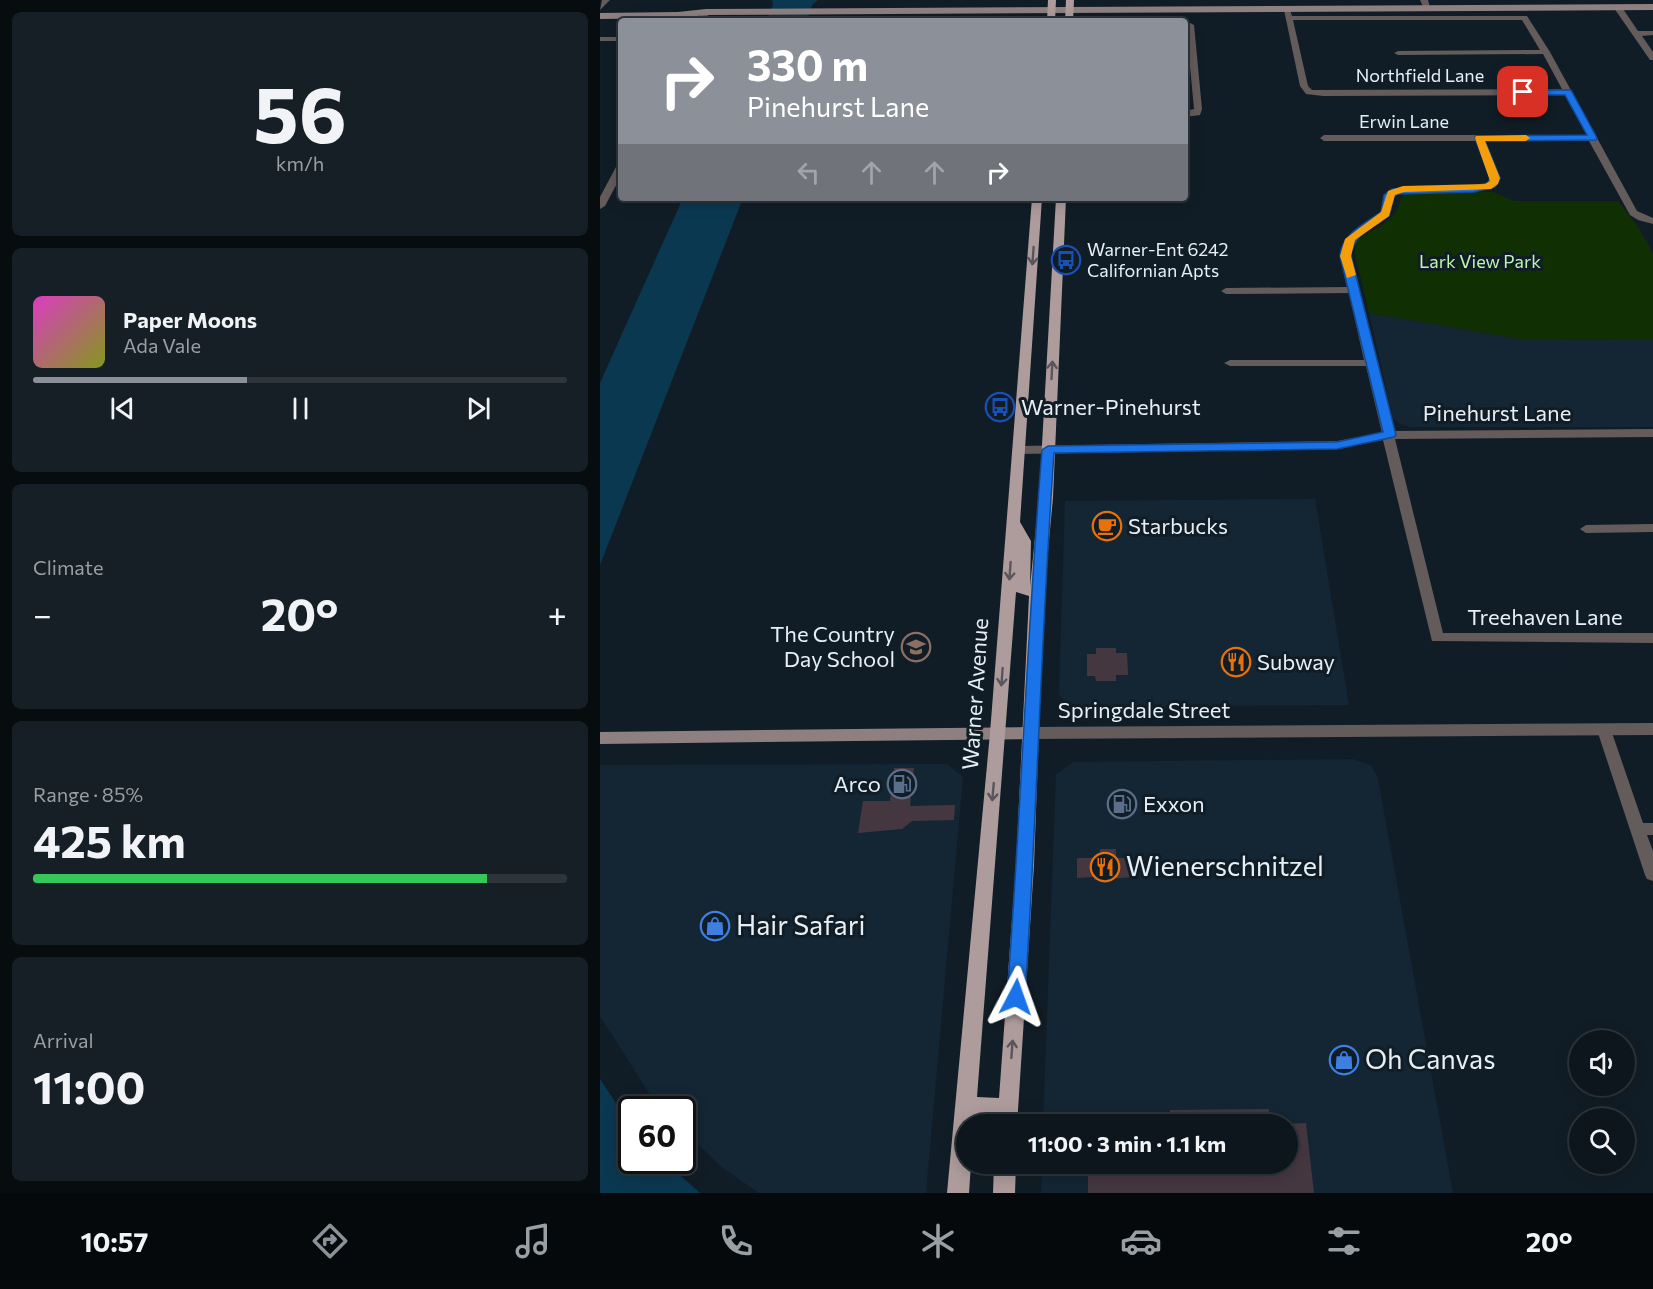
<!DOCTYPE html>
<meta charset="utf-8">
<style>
:root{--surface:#0d161c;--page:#161f25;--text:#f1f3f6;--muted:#9a9fa3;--line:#2d353b;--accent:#8c9099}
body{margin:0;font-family:Commissioner,sans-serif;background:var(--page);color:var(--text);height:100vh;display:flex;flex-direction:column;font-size:22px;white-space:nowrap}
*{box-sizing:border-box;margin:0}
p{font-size:20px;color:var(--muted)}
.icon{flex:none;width:33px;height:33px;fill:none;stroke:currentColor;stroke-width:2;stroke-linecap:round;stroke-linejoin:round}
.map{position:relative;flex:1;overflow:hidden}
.side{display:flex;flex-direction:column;gap:12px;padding:12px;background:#070c0f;width:600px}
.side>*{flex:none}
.top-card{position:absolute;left:18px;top:18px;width:570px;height:183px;border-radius:6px;box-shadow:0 3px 15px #0003,0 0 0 2px var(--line);background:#8c9099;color:#fff;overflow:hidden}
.fabs{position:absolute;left:969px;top:1030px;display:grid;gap:12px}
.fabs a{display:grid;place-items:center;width:66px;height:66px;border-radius:50%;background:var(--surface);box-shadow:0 3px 15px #0003,0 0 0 2px var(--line);font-size:30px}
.speed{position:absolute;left:18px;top:1096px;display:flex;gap:12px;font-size:30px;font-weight:700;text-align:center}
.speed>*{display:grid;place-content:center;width:78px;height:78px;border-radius:50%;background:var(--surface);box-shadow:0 3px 15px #0003,0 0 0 2px var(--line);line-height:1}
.speed .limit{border:3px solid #111;border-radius:9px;background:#fff;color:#111}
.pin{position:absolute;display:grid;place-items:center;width:51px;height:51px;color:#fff;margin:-26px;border-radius:12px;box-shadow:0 3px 9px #0006}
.me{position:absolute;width:66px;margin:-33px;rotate:4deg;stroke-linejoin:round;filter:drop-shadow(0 0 4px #0008)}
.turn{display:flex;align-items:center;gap:21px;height:126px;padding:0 30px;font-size:27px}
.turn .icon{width:78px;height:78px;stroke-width:2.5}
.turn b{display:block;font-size:42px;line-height:51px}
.lanes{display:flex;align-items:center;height:57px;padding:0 30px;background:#0003;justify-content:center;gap:30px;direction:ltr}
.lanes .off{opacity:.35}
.big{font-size:45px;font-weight:700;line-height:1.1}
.side .tile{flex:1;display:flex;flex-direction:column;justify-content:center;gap:9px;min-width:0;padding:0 21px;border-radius:9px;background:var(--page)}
.side .dial{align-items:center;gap:0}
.dial b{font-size:78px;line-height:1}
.song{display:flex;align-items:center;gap:18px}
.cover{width:72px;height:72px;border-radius:9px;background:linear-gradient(135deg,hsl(310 70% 55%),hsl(70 70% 35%))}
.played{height:6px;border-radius:3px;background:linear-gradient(90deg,var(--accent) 40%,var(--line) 40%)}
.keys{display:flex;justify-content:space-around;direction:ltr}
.heat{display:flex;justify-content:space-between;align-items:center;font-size:33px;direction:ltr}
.charge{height:9px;border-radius:4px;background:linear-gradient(90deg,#34c759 85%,var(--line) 0)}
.trip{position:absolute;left:356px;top:1114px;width:342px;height:60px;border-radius:30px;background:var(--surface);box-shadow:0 3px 15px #0003,0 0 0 2px var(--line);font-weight:700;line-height:60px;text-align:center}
.menu{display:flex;height:96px;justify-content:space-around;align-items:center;background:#05090b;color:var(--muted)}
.menu .icon{width:42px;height:42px}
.menu .selected{color:var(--accent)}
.menu b{font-size:27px;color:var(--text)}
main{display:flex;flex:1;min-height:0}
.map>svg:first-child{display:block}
.built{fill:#142633}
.green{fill:#103004}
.water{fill:#0b3851}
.building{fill:#453740}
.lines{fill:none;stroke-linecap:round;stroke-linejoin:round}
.minor{fill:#645b5b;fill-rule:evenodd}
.tertiary{fill:#645b5b;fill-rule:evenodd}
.secondary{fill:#8e8080;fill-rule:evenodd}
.primary{fill:#ae9c9c;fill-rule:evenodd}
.oneway{stroke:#58565b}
.route{fill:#1a73e8;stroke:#114b97;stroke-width:1.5}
.slow{fill:#f59e0b}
.labels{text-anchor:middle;stroke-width:6;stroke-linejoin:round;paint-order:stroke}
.far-street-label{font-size:18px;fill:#e6eff5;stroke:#111d26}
.far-poi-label{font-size:18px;fill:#e6eff5;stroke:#111d26;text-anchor:start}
.far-park-label{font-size:18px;fill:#bff6ae;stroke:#111d26}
.poi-label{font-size:22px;fill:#e6eff5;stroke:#111d26;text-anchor:start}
.street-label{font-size:22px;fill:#e6eff5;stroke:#111d26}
.near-poi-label{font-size:27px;fill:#e6eff5;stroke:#111d26;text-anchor:start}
</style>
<main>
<section class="side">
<div class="tile dial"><b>56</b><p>km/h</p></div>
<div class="tile">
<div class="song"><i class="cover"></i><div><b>Paper Moons</b><p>Ada Vale</p></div></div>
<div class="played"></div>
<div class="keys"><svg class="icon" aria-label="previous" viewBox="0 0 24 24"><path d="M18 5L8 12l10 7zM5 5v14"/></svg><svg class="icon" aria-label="pause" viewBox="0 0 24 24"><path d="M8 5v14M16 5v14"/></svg><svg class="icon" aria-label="next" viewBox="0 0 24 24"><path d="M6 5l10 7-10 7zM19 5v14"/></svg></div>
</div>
<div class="tile"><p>Climate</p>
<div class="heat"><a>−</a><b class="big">20°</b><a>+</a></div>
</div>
<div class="tile"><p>Range · 85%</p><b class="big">425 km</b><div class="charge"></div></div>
<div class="tile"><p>Arrival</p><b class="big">11:00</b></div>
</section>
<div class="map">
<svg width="1053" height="1193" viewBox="0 0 1053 1193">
<rect width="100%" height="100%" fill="#111d26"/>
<!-- built -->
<g class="built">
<path d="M769 313 919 339 1053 340V427H809L800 424 793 418Z"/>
<path d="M715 499 749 705 477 707 465 702 459 694 465 501Z"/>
<path d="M753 759 771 765 778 779 853 1193H441L442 1164H687V1125H443L456 774 474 762Z"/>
<path d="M347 764 363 777 326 1193H159L123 1168 83 1130 82 1110H62L56 1104 0 1016V765Z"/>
</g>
<!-- green -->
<path class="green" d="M817 192H893L914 201H1018L1039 228 1053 254V340L919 339 769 313 755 254 756 242C772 227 798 223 800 199L805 194Z"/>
<!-- water -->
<g class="water">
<path d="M172 0H218L212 5 207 21H166L173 5Z"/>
<path d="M83 198H143L0 565V383Z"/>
<path d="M0 1079 31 1126 32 1161H64L100 1193H0Z"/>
</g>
<!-- building -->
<g class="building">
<path d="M496 648H516V653H527L528 675H516V681H496L495 676H487V654H496Z"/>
<path d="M294 768H314L310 806 355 805 354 820 312 821 302 829 258 833 263 801H290Z"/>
<path d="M500 849H516V858H533L534 877 494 880V877L477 878V858H500Z"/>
<path d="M669 1109 670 1125H570V1110Z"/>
<path d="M706 1123 714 1193H488V1164H687V1124Z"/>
</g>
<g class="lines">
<!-- minor -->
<g class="minor">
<path d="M2 0H10L0 10Z"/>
<path d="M820 0H828L831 11H825Z"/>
<path d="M1015 6H1021L1038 31H1053V35L1042 36 1053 52V60H1050L1014 8Z"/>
<path d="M103 10 110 12 105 21H97Z"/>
<path d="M684 10H690L692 16H927L950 52 1037 211 1053 218V224L1038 220 1030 215 989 141H885L900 178 894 187 874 192 798 194 794 196 789 216C774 229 754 234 750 256L793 431 1053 429V437L795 439 843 633H1053V643L832 641 783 440 737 449 419 454 413 450 419 446 737 441 782 433 766 366H630L624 363 630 360H764L749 293 626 294 621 291 626 288 747 287C734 232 743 244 781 213L786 193 796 188 874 186 887 183 890 178 876 141H724L720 138 724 135H987L965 95 723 96 706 94 700 86ZM693 20H922L940 50 798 51 794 53 798 55 943 54 962 89 712 90 708 86Z"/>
<path d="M590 23 594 25 602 109 600 115 585 117V111L594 109 586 25Z"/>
<rect x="0" y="37" width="21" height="4"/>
<path d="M21 164V176L5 206 0 209V197L16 167Z"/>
<path d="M1053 524V532L986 533 980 529 986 525Z"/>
<path d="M1004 725 1009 726 1011 730 1043 823H1053V835H1047L1053 851V881L1047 879 1045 875 997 730 999 726Z"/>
</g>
<!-- tertiary -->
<path class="tertiary" d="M1053 723V735L431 739 425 737 423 733 425 729 431 727Z"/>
<!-- secondary -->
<g class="secondary">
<path d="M1053 4V10L106 15 78 18 0 19V13L78 12 106 9Z"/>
<path d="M431 727 437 729 439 733 437 737 431 739 0 744V732Z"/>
</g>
<!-- primary -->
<g class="primary">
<path d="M448 0H456L455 21H447Z"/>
<path d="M466 0H474L473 21H465Z"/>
<path d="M432 198H442L420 522 431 541 430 587 439 498 456 198H466L453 498 444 593 434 865 417 1125H397V1116L375 1115 374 1125H366V1164H371L369 1193H347L390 733ZM416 592 429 596 416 865 399 1098 377 1097Z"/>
<path d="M394 1164H416L415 1193H393Z"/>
</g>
</g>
<!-- one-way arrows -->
<defs><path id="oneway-shaft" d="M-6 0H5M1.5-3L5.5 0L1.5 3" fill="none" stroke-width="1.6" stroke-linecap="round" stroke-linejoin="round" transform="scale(1.5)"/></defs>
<g class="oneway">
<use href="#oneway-shaft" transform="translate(433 256) rotate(94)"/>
<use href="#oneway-shaft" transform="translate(452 370) rotate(-87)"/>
<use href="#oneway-shaft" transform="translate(410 571) rotate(94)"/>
<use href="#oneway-shaft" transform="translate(402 677) rotate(94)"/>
<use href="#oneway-shaft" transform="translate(393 792) rotate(95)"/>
<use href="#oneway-shaft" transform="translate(412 1049) rotate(-86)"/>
</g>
<!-- route -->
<path class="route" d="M971 90 997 138 996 140 885 141 900 178 895 187 874 192 798 194 794 196 789 216C774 226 752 235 751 256L796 435 794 437 737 449 454 453C441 634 437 816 425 997L422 1003 416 1005 410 1003 407 997C421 815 427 632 442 450L448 446 737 442 783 432 740 256C742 234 764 224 781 212L784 195 792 189 874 186 888 183 890 178 875 138 876 136 987 135 965 95H923L919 92 923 90Z"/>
<!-- slow -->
<path class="slow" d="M876 136 926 135 930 138 926 141H885L900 178 898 184 891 189 804 192 795 195 789 216 755 240 751 256 756 275 747 278 740 256 745 239 781 212 788 191 803 186 885 184 890 181 875 138Z"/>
<!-- icons -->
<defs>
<g id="bus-ring" transform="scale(1.5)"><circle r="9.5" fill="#111d26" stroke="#1a4fb4" stroke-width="1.5"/><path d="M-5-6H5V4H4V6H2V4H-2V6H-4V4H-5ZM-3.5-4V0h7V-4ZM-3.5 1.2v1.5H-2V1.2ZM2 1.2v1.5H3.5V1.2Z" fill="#1a4fb4"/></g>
<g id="cafe-ring" transform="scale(1.5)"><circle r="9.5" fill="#111d26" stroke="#e8710a" stroke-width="1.5"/><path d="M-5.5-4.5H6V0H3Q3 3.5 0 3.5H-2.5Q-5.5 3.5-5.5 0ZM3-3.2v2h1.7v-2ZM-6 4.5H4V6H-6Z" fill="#e8710a"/></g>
<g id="school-ring" transform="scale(1.5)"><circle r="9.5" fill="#111d26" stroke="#8d6e63" stroke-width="1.5"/><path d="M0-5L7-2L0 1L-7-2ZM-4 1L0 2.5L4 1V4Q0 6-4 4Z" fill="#8d6e63"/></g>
<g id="restaurant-ring" transform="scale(1.5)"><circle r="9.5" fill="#111d26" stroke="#e8710a" stroke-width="1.5"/><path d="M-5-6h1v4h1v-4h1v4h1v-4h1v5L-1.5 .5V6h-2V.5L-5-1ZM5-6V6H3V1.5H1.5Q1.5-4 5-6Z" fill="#e8710a"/></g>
<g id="fuel-ring" transform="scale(1.5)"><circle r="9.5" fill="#111d26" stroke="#5c6f8a" stroke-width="1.5"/><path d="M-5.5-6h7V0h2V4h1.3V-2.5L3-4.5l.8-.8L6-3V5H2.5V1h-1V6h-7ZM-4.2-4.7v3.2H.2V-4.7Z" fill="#5c6f8a"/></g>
<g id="shop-ring" transform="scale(1.5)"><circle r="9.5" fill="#111d26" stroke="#3f7fe0" stroke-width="1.5"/><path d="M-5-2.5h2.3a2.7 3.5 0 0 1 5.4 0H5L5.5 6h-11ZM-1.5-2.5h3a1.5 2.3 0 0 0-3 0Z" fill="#3f7fe0"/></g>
</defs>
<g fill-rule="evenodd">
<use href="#bus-ring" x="466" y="260"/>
<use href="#bus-ring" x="400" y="407"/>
<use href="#cafe-ring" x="507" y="526"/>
<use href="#school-ring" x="316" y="647"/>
<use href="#restaurant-ring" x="636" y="662"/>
<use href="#fuel-ring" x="302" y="784"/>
<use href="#fuel-ring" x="522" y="804"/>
<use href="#restaurant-ring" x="505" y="867"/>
<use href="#shop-ring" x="115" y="926"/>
<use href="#shop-ring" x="744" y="1060"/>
</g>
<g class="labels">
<!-- far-street labels -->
<g class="far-street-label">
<text x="820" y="82">Northfield Lane</text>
<text x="804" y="128">Erwin Lane</text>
</g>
<!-- far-poi labels -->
<g class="far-poi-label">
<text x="487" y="256">Warner-Ent 6242<tspan x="487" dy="21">Californian Apts</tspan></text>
</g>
<!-- far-park labels -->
<g class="far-park-label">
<text x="880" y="268">Lark View Park</text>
</g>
<!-- poi labels -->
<g class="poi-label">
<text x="421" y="415">Warner-Pinehurst</text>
<text x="528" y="534">Starbucks</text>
<text x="295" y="642" text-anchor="end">The Country<tspan x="295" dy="25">Day School</tspan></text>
<text x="657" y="670">Subway</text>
<text x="281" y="792" text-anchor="end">Arco</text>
<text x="543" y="812">Exxon</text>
</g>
<!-- street labels -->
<g class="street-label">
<text x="897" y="421">Pinehurst Lane</text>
<text x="945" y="625">Treehaven Lane</text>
<text transform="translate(375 694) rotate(-86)" y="8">Warner Avenue</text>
<text x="544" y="718">Springdale Street</text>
</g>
<!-- near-poi labels -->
<g class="near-poi-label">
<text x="526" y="876">Wienerschnitzel</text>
<text x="136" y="935">Hair Safari</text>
<text x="765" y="1069">Oh Canvas</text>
</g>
</g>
</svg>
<div class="fabs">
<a><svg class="icon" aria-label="sound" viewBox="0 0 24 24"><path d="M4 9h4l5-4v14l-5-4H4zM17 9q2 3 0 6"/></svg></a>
<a><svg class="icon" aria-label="search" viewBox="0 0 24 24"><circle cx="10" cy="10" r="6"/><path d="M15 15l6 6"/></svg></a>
</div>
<div class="speed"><div class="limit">60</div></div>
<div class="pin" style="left:923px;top:92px;background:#d93025"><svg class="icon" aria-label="arrive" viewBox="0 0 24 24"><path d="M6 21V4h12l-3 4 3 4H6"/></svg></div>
<svg class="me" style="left:416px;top:997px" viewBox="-20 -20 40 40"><path d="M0-17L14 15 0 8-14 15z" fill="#1a73e8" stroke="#fff" stroke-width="4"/></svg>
<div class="trip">11:00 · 3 min · 1.1 km</div>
<div class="top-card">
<div class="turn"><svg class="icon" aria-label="right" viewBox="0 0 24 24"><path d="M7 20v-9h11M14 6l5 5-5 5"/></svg><div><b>330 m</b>Pinehurst Lane</div></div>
<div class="lanes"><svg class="icon off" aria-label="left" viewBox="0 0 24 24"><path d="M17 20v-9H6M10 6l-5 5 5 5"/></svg><svg class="icon off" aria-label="ahead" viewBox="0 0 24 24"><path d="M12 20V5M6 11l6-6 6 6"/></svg><svg class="icon off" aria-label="ahead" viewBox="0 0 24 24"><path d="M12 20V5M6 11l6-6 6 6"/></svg><svg class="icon" aria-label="right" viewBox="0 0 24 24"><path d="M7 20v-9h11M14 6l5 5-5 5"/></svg></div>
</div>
</div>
</main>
<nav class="menu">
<b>10:57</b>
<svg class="icon selected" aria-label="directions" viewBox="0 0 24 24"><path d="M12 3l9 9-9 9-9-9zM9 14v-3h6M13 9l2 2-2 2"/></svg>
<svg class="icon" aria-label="music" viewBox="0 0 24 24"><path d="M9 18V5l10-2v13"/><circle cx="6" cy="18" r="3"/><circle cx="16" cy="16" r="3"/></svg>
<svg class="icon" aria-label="phone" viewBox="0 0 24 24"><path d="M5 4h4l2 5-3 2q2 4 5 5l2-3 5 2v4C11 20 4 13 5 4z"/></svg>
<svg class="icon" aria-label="climate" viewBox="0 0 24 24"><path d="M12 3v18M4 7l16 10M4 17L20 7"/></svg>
<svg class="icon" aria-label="car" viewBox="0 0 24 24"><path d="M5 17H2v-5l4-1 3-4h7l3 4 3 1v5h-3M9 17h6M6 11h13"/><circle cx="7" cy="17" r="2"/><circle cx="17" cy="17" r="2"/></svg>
<svg class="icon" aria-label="filters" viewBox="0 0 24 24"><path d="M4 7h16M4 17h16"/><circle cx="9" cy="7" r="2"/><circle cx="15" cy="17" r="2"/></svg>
<b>20°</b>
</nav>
